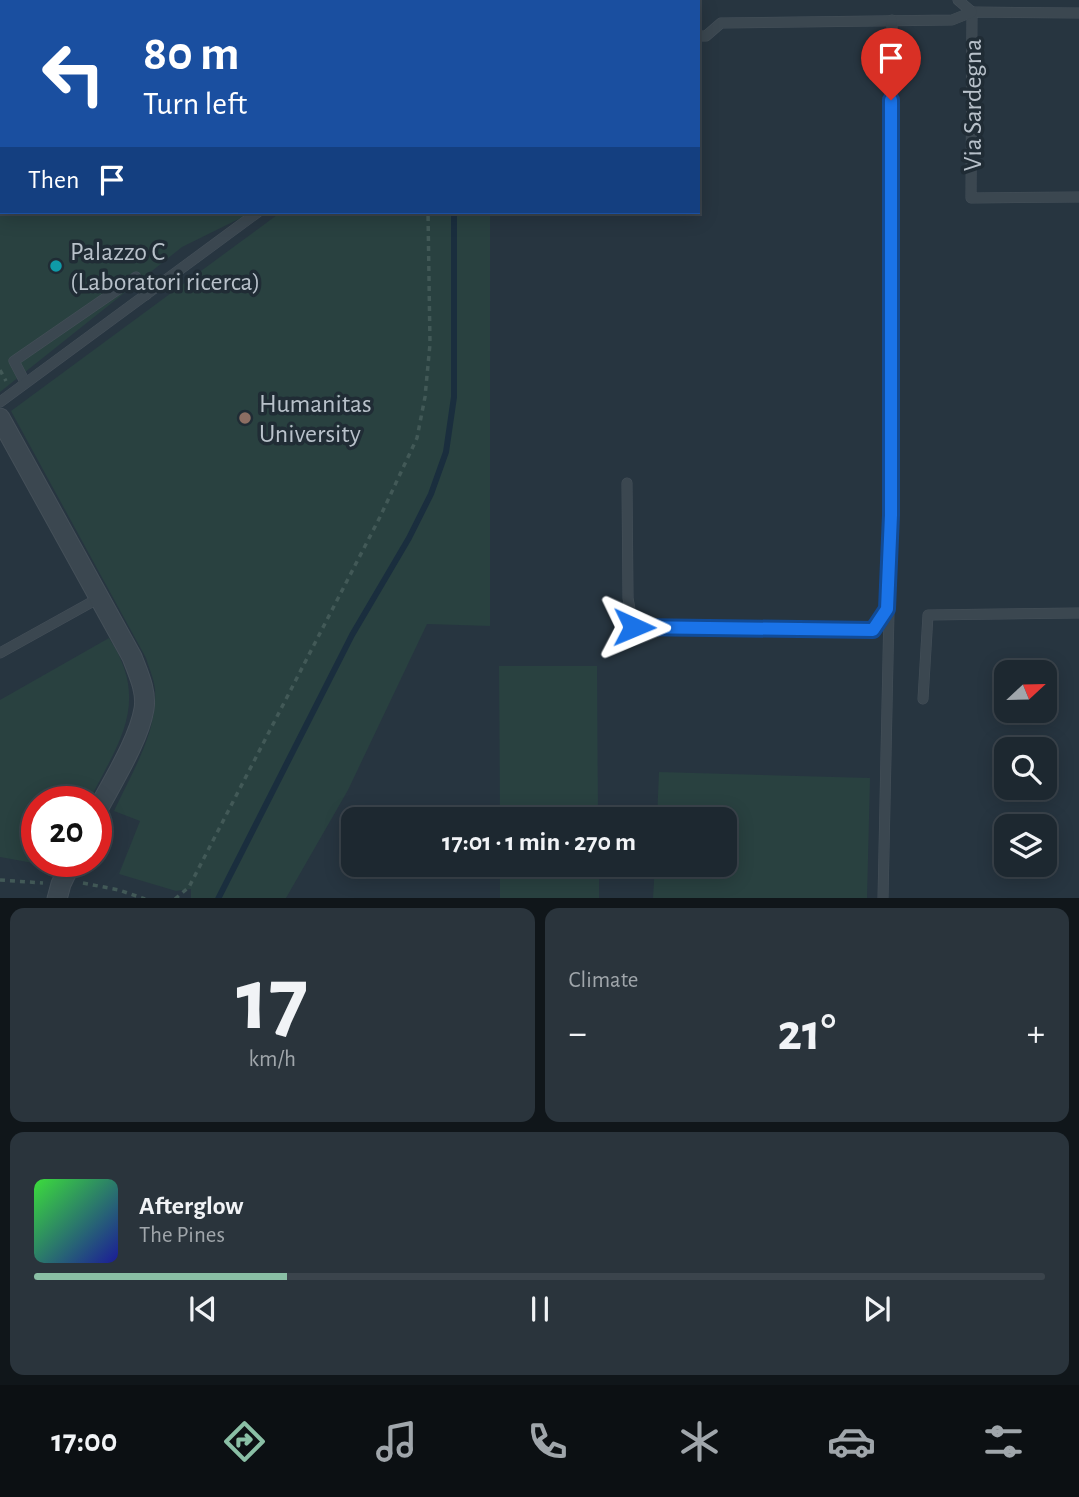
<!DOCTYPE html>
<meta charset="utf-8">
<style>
:root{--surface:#1d2830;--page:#2a343c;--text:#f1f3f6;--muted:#a0a6ab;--line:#3b444c;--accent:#8abfa5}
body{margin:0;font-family:"Alegreya Sans",sans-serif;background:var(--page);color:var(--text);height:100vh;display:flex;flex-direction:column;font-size:26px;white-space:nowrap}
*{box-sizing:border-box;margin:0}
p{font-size:23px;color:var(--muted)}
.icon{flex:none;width:38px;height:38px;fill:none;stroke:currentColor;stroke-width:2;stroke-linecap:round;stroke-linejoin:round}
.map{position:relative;height:898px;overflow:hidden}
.sheet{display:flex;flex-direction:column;gap:10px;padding:10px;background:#10161a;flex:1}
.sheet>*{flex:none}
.guide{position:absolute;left:0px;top:0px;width:700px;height:214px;box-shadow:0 4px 18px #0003,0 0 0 2px var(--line);background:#1a4fa0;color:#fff;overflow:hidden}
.needle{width:46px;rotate:68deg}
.buttons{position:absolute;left:994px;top:660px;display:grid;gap:14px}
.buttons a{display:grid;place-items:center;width:63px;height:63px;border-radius:14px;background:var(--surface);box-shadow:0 4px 18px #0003,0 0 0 2px var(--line);font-size:35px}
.speed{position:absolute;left:21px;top:786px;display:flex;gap:14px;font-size:35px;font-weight:700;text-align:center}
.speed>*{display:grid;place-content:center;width:91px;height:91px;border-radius:50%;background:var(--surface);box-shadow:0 4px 18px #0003,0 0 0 2px var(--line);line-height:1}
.speed .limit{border:10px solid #d22;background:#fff;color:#111}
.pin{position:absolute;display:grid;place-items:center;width:60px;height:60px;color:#fff;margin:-72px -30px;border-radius:50% 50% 50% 0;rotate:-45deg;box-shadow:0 0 7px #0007}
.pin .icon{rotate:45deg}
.me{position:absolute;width:77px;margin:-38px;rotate:91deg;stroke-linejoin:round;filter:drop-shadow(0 0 5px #0008)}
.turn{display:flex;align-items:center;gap:24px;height:147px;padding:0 28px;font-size:32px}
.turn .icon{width:91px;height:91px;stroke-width:2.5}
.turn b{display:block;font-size:49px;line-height:60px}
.then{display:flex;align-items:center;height:66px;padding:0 28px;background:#0003;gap:14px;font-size:26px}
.big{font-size:52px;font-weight:600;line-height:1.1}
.sheet .card{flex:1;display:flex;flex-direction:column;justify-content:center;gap:10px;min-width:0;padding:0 24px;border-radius:14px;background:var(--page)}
.sheet .dial{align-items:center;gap:0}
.dial b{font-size:91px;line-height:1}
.song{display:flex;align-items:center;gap:21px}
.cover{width:84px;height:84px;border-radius:10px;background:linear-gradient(135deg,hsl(120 70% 55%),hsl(240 70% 35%))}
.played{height:7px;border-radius:4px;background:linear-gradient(90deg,var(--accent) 25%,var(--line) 25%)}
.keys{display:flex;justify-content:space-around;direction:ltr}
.heat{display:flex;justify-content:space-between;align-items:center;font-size:38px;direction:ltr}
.sheet .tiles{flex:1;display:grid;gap:10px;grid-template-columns:1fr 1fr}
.card:last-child{grid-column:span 2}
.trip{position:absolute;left:341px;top:807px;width:396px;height:70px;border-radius:14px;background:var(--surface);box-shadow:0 4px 18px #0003,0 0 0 2px var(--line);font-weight:600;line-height:70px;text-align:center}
.dock{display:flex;height:112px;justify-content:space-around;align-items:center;background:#0c1013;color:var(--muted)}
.dock .icon{width:49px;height:49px}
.dock .on{color:var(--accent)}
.dock b{font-size:32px;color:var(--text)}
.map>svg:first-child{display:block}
.green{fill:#294140}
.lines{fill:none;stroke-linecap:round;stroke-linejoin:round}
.stream{stroke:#1a2e3e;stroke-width:6}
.service-casing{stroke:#455059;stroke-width:11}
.minor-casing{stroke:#455059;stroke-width:21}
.path{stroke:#425957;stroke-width:3.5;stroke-dasharray:5 5;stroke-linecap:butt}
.service{stroke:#3b4750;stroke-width:10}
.minor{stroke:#3b4750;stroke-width:19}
.route-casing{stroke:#114b97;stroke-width:18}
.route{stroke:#1a73e8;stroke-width:12}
.culture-dot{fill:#0f9aa8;stroke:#202c35;stroke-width:2.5}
.education-dot{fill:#8d6e63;stroke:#202c35;stroke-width:2.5}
.labels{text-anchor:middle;stroke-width:7;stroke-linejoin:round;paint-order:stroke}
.street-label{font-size:26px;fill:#b8c1ca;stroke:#202c35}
.poi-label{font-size:26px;fill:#b8c1ca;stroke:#202c35;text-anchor:start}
</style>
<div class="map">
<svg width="1079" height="899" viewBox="0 0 1079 899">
<rect width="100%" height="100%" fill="#273540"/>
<!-- green -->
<g class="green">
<path d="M0 0H353L2 2V33Z"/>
<path d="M0 114H2V212H253L182 247 0 392Z"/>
<path d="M281 212H490V626L427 624 348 790 286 898H191V889L176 891 119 874 140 821 114 811C131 774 158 732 155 689 154 679 149 668 146 658L11 411Z"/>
<path d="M109 638C151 702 119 742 89 801L37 802V861H58L55 867 0 857V700Z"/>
<path d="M499 666H597L598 819H500Z"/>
<path d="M659 772 870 778 867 898H653L655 865 724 864V819H657Z"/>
<rect x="500" y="865" width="99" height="33"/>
</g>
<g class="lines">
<!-- stream -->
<g class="stream">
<path d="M454 0V2"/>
<path d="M218 899 352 635 409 538 431 494 446 452 454 397V212"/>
</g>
<!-- service casing -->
<g class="service-casing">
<g id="service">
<path d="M360 2 361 0"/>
<path d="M1079 13 972 12 971 198 1079 197"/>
<path d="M698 36H706L721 23 952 20 972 12 958 0"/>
<path d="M25 382 14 361 136 277 146 295"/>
<path d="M0 402 258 212"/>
<path d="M627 483 628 598 633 627 873 630 887 609"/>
<path d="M0 653 99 598"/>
<path d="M923 699 928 615 1079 613"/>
<path d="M883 899 891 515 892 20"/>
</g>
</g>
<!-- minor casing -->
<g class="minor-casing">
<g id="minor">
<path d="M0 418 132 657C138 673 147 691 144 709 139 740 111 784 96 813"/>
<path d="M57 899 61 884 72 861"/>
</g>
</g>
<!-- path -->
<g class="path">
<path d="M131 0 132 2"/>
<path d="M426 0V2"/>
<path d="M207 2 209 0"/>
<path d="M0 18 2 21"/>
<path d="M0 121 2 120"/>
<path d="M0 131H2"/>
<path d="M0 214 2 212"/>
<path d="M0 370 6 381"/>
<path d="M0 880 43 883"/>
<path d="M83 883 119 890 145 899"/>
<path d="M175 899 189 887 380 517 417 438 425 397 430 344 428 212"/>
</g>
<!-- service -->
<use href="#service" class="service"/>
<!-- minor -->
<use href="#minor" class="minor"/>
</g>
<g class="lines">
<!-- route casing -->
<g class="route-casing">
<path id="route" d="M634 627 873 630 887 609 888 585 891 515V100"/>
</g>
<!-- route -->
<use href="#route" class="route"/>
</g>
<!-- markers -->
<circle class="culture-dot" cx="56" cy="266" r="7"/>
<circle class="education-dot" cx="245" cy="418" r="7"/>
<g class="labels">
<!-- street labels -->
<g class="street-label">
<text transform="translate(972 105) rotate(-90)" y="9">Via Sardegna</text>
</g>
<!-- poi labels -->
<g class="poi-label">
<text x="70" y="260">Palazzo C<tspan x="70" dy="30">(Laboratori ricerca)</tspan></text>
<text x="259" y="412">Humanitas<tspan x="259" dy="30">University</tspan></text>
</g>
</g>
</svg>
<div class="buttons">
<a><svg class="needle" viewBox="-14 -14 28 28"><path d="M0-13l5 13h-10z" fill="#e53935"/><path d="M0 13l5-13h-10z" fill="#a0a6ab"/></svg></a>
<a><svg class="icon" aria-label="search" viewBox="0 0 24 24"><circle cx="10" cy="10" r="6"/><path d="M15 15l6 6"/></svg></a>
<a><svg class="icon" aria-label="layers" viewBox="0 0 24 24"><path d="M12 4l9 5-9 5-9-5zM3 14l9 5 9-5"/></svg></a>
</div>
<div class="speed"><div class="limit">20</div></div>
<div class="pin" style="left:891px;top:100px;background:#d93025"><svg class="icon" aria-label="arrive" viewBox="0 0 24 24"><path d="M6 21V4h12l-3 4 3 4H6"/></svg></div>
<svg class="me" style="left:634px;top:627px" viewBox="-20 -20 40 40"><path d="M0-17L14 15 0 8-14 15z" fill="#1a73e8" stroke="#fff" stroke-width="4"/></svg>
<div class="trip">17:01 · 1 min · 270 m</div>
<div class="guide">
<div class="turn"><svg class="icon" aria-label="left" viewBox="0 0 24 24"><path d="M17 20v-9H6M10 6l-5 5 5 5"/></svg><div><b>80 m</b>Turn left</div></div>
<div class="then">Then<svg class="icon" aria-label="arrive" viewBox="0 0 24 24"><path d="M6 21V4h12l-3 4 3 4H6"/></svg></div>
</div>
</div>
<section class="sheet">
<div class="tiles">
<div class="card dial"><b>17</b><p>km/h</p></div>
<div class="card"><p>Climate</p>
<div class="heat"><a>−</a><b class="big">21°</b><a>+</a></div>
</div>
<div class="card">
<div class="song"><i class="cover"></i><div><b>Afterglow</b><p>The Pines</p></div></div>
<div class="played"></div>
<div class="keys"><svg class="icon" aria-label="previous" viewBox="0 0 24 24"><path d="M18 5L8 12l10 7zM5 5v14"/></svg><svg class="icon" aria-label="pause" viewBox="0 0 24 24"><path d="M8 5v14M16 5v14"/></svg><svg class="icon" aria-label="next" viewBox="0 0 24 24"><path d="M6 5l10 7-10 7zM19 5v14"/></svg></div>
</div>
</div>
</section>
<nav class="dock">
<b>17:00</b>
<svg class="icon on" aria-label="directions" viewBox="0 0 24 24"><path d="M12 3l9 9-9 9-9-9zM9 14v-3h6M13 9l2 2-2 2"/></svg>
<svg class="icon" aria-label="music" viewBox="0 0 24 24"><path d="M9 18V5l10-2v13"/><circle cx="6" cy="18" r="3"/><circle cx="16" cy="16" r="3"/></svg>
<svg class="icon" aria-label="phone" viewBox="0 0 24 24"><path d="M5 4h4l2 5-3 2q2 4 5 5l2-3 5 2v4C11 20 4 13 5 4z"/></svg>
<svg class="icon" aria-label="climate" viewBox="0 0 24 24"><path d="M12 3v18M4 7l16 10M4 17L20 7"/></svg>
<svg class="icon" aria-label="car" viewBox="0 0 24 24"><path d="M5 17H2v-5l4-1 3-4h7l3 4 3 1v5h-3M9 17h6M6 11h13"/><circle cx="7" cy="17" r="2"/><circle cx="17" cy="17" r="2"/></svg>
<svg class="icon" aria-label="filters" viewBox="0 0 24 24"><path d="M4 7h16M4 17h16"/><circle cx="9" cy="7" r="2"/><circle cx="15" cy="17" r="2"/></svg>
</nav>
